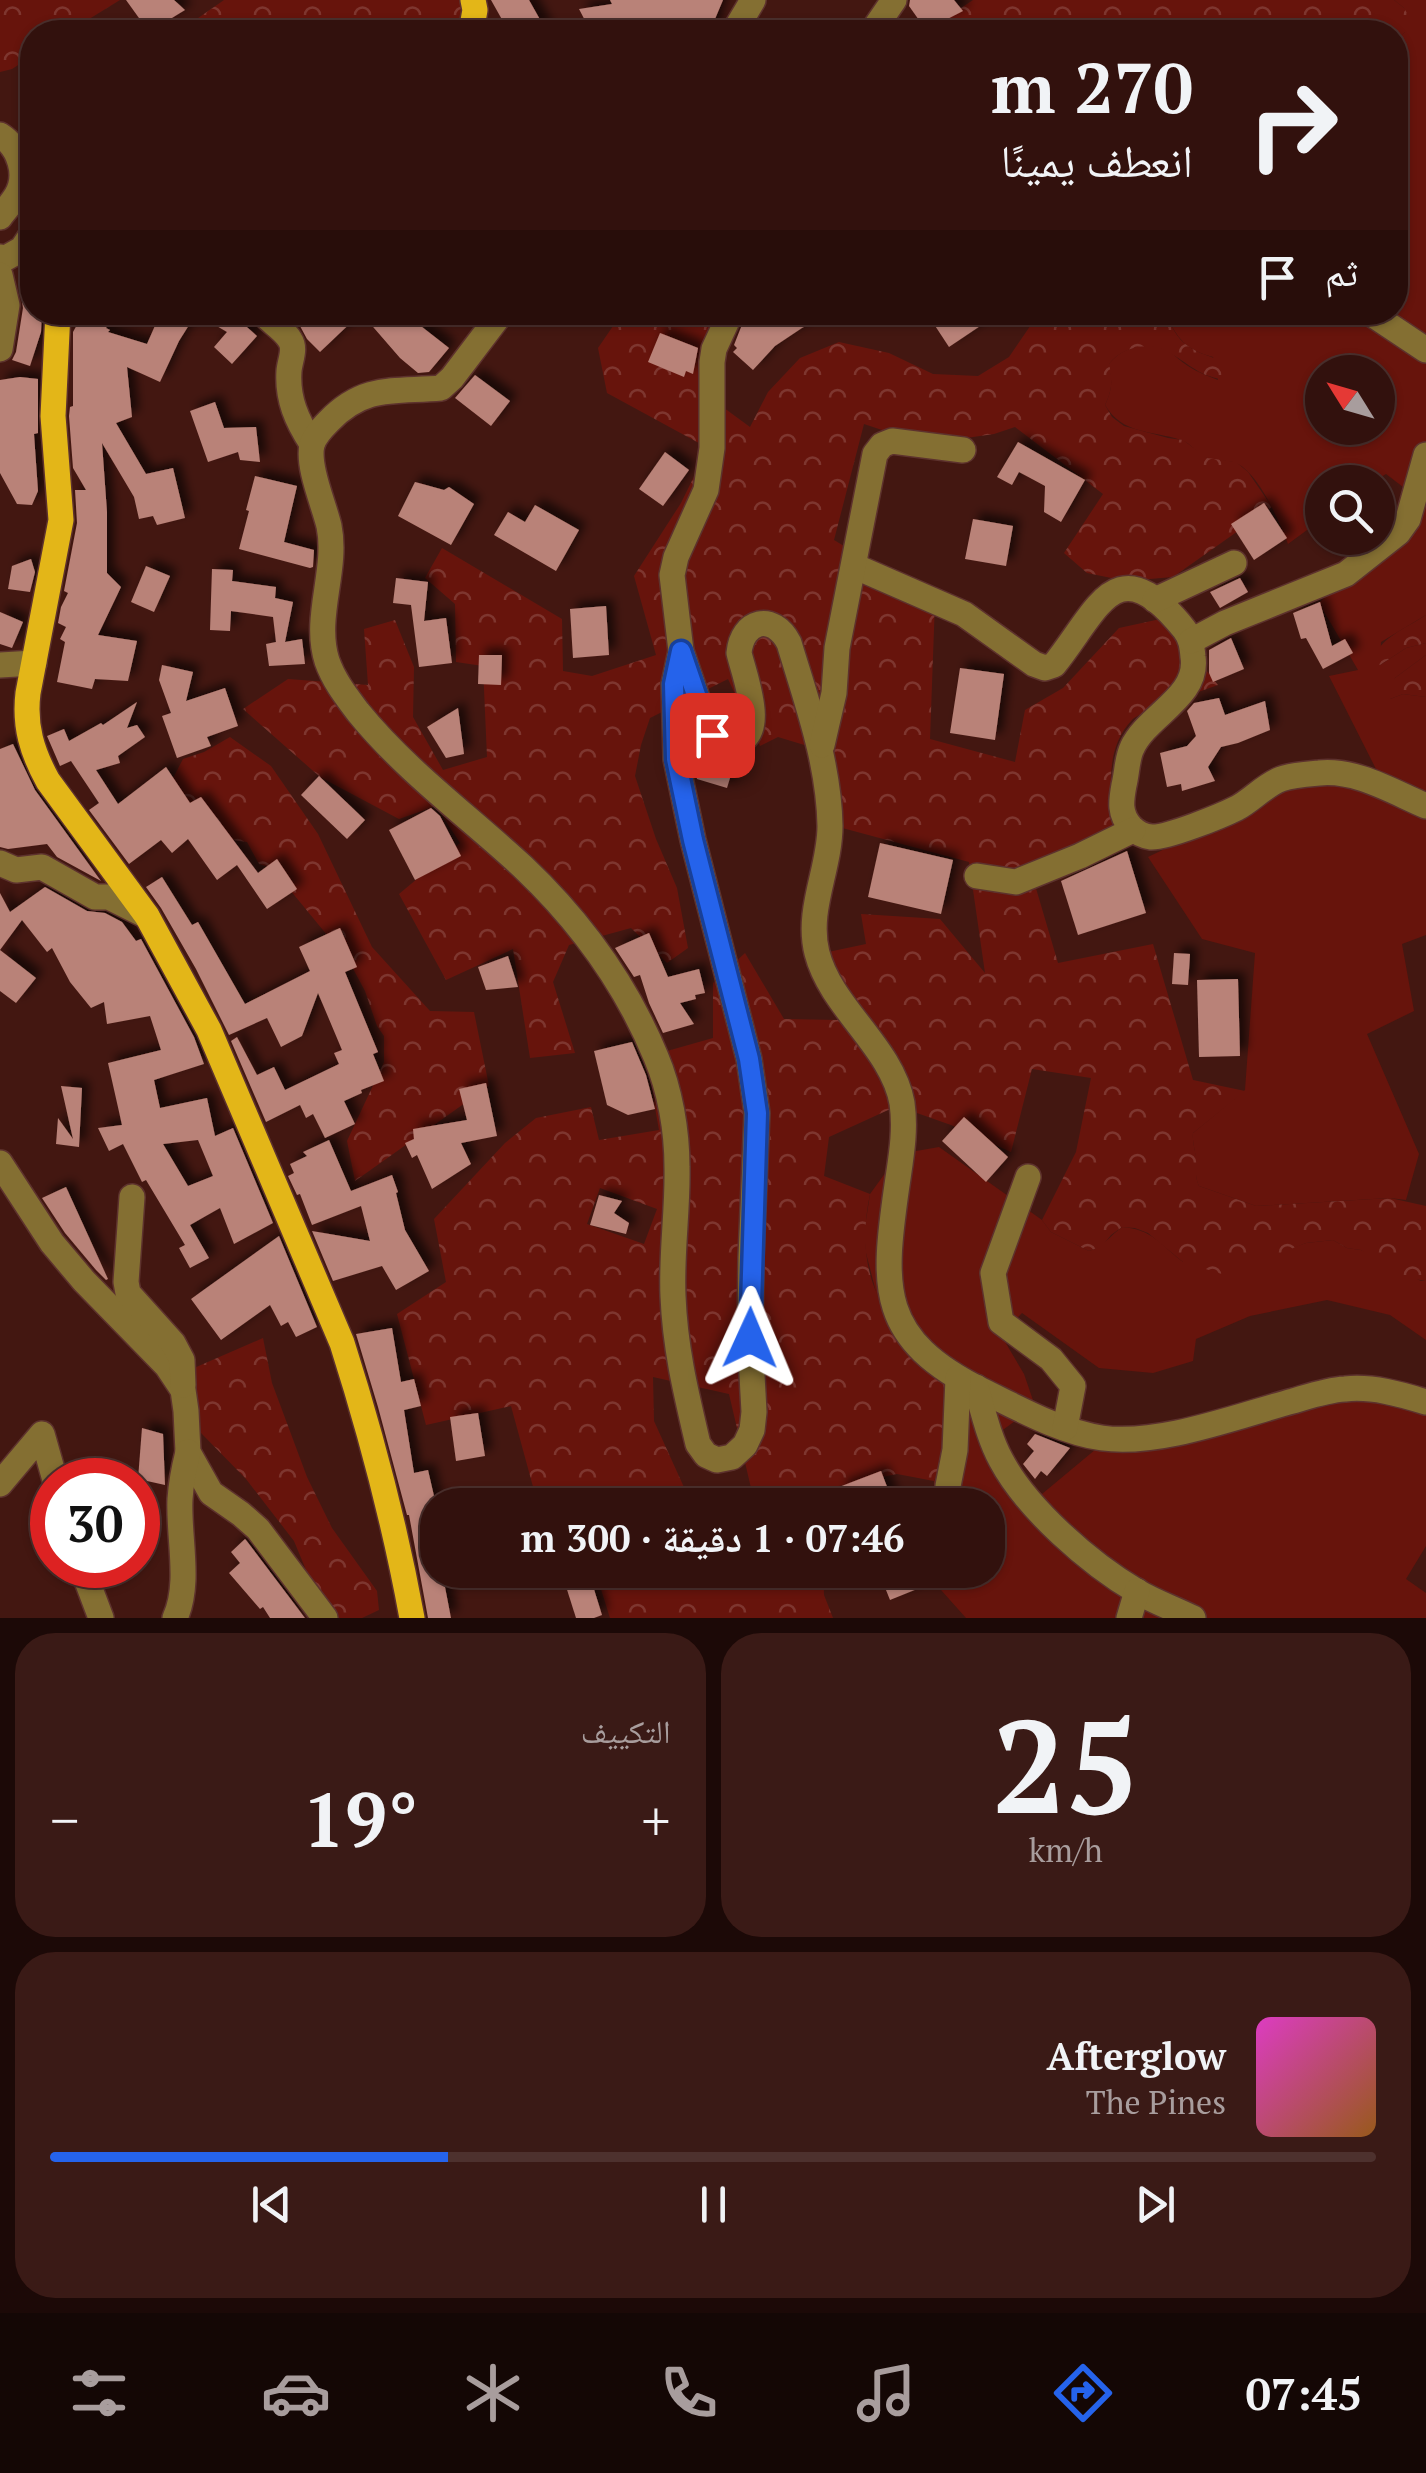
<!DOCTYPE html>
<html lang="ar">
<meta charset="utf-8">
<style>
:root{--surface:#32110d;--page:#3a1a16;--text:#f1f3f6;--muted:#a89d9d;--line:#4d312e;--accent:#2563eb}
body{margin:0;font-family:"PT Serif","Noto Naskh Arabic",serif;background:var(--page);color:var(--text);direction:rtl;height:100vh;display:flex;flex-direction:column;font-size:38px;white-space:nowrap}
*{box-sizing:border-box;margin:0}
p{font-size:32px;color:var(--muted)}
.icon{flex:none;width:55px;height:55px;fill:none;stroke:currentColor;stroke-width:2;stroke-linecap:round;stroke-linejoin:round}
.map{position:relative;height:1618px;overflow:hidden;direction:ltr}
.details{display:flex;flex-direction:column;gap:15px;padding:15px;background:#1c0907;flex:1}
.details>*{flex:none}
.banner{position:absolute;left:20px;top:20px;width:1388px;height:305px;border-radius:40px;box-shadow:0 2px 8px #0004,0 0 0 2px var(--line);direction:rtl;background:#32110d;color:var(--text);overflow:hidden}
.needle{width:65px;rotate:307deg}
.buttons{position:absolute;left:1305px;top:355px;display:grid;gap:20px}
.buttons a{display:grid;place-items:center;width:90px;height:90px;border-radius:50%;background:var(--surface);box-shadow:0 2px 8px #0004,0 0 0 2px var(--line);font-size:50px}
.speed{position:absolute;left:30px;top:1458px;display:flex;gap:20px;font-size:50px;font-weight:700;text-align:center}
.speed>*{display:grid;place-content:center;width:130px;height:130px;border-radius:50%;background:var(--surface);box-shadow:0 2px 8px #0004,0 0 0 2px var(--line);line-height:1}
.speed .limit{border:15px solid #d22;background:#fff;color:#111}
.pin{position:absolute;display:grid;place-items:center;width:85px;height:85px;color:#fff;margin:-42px;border-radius:20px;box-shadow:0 5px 15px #0006}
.me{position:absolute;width:110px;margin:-55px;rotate:1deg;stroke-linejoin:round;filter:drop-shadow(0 0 8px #0008)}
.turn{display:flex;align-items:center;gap:35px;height:210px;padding:0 50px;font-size:45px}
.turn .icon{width:130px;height:130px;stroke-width:2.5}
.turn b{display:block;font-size:70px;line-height:85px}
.then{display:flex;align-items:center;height:95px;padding:0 50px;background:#0003;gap:20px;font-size:38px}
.big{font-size:75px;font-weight:700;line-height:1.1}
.details .card{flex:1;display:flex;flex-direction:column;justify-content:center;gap:15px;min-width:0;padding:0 35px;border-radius:40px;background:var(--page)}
.details .dial{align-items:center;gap:0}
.dial b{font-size:130px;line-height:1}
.song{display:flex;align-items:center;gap:30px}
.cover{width:120px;height:120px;border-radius:15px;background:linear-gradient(135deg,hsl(310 70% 55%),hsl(30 70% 35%))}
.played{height:10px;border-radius:5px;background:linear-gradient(90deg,var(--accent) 30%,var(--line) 30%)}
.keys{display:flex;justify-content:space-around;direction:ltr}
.heat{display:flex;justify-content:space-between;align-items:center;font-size:55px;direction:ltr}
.details .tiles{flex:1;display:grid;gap:15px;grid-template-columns:1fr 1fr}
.card:last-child{grid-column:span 2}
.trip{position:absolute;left:420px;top:1488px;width:585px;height:100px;border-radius:40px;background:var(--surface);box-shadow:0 2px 8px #0004,0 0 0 2px var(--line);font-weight:700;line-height:100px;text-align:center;direction:rtl}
.tabs{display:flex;height:160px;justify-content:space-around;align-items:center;background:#140705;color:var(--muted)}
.tabs .icon{width:70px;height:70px}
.tabs .current{color:var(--accent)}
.tabs b{font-size:45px;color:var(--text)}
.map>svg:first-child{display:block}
.green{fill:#67140c;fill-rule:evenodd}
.forest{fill:url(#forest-crowns);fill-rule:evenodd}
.building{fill:#b98278;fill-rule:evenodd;filter:url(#shadow)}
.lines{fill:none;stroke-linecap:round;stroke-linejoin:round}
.minor-casing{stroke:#5d322d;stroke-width:28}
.major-casing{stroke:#5d322d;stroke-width:28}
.minor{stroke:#846f32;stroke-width:25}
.major{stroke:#e3b618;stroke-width:25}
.route-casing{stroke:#184099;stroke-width:25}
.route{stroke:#2563eb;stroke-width:18}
</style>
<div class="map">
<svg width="1426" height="1618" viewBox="0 0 1426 1618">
<defs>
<pattern id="forest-crowns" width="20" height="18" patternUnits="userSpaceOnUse" patternTransform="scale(2.5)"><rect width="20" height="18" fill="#67140c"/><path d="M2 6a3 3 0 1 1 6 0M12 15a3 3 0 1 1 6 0" fill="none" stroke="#7e362f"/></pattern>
<filter id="shadow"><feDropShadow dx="7" dy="-7" stdDeviation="5" flood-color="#0009"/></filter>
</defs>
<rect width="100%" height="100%" fill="#431711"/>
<!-- green -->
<g class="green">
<path d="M1394 0H1426V615L1381 642 1380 665 1406 648 1426 643V655L1395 678 1390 699 1403 694 1426 697V935L1402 944 1414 1011 1367 1034 1419 1154 1406 1200 1390 1198 1256 1206 1199 1186C1195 1176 1196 1174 1196 1164 1197 1155 1192 1145 1193 1133L1245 1090 1255 953 1202 939 1148 857 1247 809 1319 759 1377 771 1329 676 1358 670 1319 603 1424 503 1386 474 1373 482H1322V519L1288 544C1279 521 1260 476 1238 464 1229 459 1216 462 1207 458 1197 454 1191 443 1181 440 1151 430 1123 435 1105 405 1112 390 1113 381 1108 365 1121 347 1148 340 1168 351 1175 355 1181 362 1188 366 1197 372 1208 376 1218 380L1213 357C1184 349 1178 339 1165 313L1395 312V41L1405 32 1404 8ZM1322 372H1378V428H1322Z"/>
<path d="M939 1147 1042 1220 1051 1232 1089 1251C1104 1246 1110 1236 1122 1227 1152 1229 1161 1245 1183 1262L1274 1254 1306 1243 1333 1240 1347 1248 1361 1250 1421 1281H1426V1340L1390 1315 1327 1300 1250 1316 1196 1339 1193 1361 1153 1373 1099 1368 1022 1313 1001 1335 1024 1374 1035 1406 988 1441 1042 1494 1102 1444 1331 1395 1426 1404V1546L1406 1579 1426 1593V1618H966L933 1581V1570H988V1505H934V1481L941 1470 885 1310 876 1292 866 1253 864 1233 870 1194 899 1154Z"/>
</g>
<!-- forest -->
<g class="forest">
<path d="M0 0H120L68 32H32V56L12 69 0 72Z"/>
<path d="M224 0H464V32H178Z"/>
<path d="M973 0H1394L1404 8 1411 20 1405 32 1395 41V32H1356L1321 25 1289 32H925Z"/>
<path d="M622 313H726L705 394 750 427 768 392 800 358 839 342 889 353 933 374 978 376 1009 357 1039 313H1165C1171 325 1176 338 1188 346 1207 360 1223 353 1232 379 1202 381 1190 363 1166 351 1147 341 1121 348 1109 364 1113 381 1112 390 1105 405L1112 417 1124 426 1168 438 1183 440 1207 458 1236 462 1248 472 1272 507 1173 577 1126 581 1087 573 1064 553 1103 494 1015 427 994 434 924 444 864 424 834 540 935 601 930 739 1015 762 1025 710 1063 688 1119 628 1165 618 1218 685C1202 691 1140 711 1132 720 1105 748 1109 791 1117 825L1035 885 1058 963 1153 944 1193 1080 1245 1091 1193 1133C1192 1145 1197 1155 1197 1164 1196 1174 1195 1176 1199 1186L1256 1206 1390 1198 1426 1206V1281L1397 1276 1361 1250 1347 1248 1333 1240 1306 1243 1225 1275 1183 1262 1148 1233 1135 1228 1122 1227 1111 1235 1102 1246 1089 1251 1051 1232 1042 1220 1076 1152 1091 1078 1032 1069 1011 1152 951 1125 897 1106 829 1137 824 1176 870 1194C862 1232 863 1271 883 1306 900 1338 952 1366 950 1406 950 1416 947 1427 946 1437 943 1453 942 1467 934 1481L897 1474 824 1489 823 1505H755L729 1394 653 1377 654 1421 692 1505H538L511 1406 426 1425 397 1314 446 1282 434 1219 505 1143 536 1118 591 1107 599 1140 659 1130 646 1057 713 1038V983L745 953 784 1019 838 1020 814 955 866 944 861 914 940 919 985 973 969 862 820 822 811 747 778 737 760 746 728 679 650 718 641 745 635 776 656 839 677 888 688 948 667 963 631 928 569 945 553 982 575 1053 530 1058 513 949 446 980 399 894 460 843 436 806 399 819 320 777 243 709 288 679 368 685 364 629 395 620 414 667 413 717 443 770 487 757 483 666 456 662 455 604 425 578 442 548 562 619 563 671 592 676 656 655 634 576 681 503 708 448 607 393 598 348ZM600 1188 657 1209 644 1244 587 1224Z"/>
<path d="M1426 615V643L1406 648 1380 665 1372 662C1380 637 1405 629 1426 615Z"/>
<path d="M1426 655V697L1403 694 1390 699 1382 696 1395 678Z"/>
<path d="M230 737 271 766 318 834 372 947 430 1011 474 1012 489 1086 355 1181 347 1141 384 1062V1036L377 1026 365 991 350 963 272 868 259 864 247 842 216 838 172 780 183 759 204 752Z"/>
<path d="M263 1338 272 1383 307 1477 332 1528 377 1591 379 1610 362 1618H326L294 1541 246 1479 201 1433 194 1368Z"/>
<path d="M595 1570H823L824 1595 833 1618H610Z"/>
</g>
<!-- building -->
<g class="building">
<path d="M126 0H174L185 10 149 32Z"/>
<path d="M491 0H529L547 32H509Z"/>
<path d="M610 0H723L715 19 717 21 711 32H591L579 9 612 4Z"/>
<path d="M910 0H954L963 11 926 30 909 6Z"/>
<path d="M32 261V312H42L41 332 30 366 12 360 16 352 23 308 20 288 24 269 22 268Z"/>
<path d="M84 312H116L106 328 110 330 108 332 147 344 157 321 149 312H230L257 336 232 364 214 347 227 332 196 314 179 341 160 382 127 367 132 417 116 423 146 474 173 468 185 518 157 525 153 516 139 519 134 497 102 443 107 512V573L121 587 98 635 137 641 128 681 95 679 92 689 57 682 65 642 60 639 66 627 58 623 61 607 68 593 64 591 77 523 75 490H86L73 468 69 416 70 407 73 406V332Z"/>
<path d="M315 312H428L417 323 449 348 429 372 418 373 400 358 361 313 320 352 307 339 300 326Z"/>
<path d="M747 312H833L802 328 775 346 753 370 733 352 737 348 734 345Z"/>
<path d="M926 312H1001L949 347Z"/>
<path d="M660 333 698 348 693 374 686 371 684 377 648 362Z"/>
<path d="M475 375 510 401 491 426 455 398Z"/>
<path d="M20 377 38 379V433L34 434 38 491 32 505 17 504 0 473V380Z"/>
<path d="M215 402 224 428 256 427 260 462 240 460 238 452 208 462 190 411Z"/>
<path d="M1018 442 1085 480 1061 522 1044 512 1045 486 1019 472 1012 485 997 477Z"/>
<path d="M665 452 689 470 663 506 639 489Z"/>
<path d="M255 476 297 486 284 542 314 550 313 567 310 568 239 549 249 511 246 510Z"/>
<path d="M415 482 444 490 449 487 474 504 451 545 398 516Z"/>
<path d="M1264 503 1287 538 1254 560 1231 524Z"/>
<path d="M535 505 579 530 556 571 494 535 508 512 525 522Z"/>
<path d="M973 519 1013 526 1006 566 965 559Z"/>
<path d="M31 559 35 572 30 592 8 589 12 566Z"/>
<path d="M146 566 170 576 154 612 131 602Z"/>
<path d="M212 569 233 570 232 581 276 587 275 598 293 602 285 642 302 639 305 664 269 666 266 644 276 642 273 617 231 611 230 631 210 630Z"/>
<path d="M396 578 428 582 424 621 446 618 452 663 419 667 411 605 393 603Z"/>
<path d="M1240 578 1248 592 1220 608 1210 592Z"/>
<path d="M1320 602 1332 646 1345 639 1353 653 1323 669 1306 638 1301 639 1293 613Z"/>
<path d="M606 606 609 655 573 658 570 609Z"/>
<path d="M0 612 23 622 12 648 0 644Z"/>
<path d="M1231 638 1244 669 1213 682 1209 673V650Z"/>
<path d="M479 655H502L501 685 478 684Z"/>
<path d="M162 665 193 672 186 701 225 688 238 726 207 737 211 746 177 758 162 716 171 713 159 680Z"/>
<path d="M960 668 1004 674 995 740 950 733Z"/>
<path d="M1219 698 1225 715 1265 701 1270 730 1238 743 1221 747 1208 767 1215 781 1182 791 1181 784 1167 787 1160 753 1187 746 1196 736 1187 711 1194 703Z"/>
<path d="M137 702 127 728 137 725 145 737 118 756 120 763 96 770 118 804 166 767 190 803 201 797 258 873 277 859 297 889 267 909 237 865 217 880 188 839 172 853 161 840 129 864 89 810 99 803 71 761 60 766 47 736 64 729 69 741 101 723 103 725Z"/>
<path d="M458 708 464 754 446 758 427 727Z"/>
<path d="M698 741 715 756 724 759 736 758 727 788 697 779 693 759Z"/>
<path d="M13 744 35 790 101 881 57 857 47 844 8 849 0 847V749Z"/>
<path d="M319 776 365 820 347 839 301 795Z"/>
<path d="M431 808 440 816 461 856 415 880 389 830Z"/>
<path d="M880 843 953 860 941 914 868 897Z"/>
<path d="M1127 851 1146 913 1078 935 1061 881Z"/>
<path d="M162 877 192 925 198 922 245 1004 310 971 299 947 340 928 357 967 345 972 378 1052 373 1054 384 1081 361 1090 362 1093 344 1101 355 1124 325 1138 313 1114 306 1118 300 1105 266 1122 231 1041 237 1037 257 1075 274 1067 285 1090 339 1064 334 1053 342 1050 318 993 302 1036 281 1047 267 1018 229 1035 196 969 161 908 146 887Z"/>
<path d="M45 887 87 911 105 913 122 922 136 941 141 939 194 1037 204 1064 154 1080 160 1108 207 1098 215 1136 233 1128 273 1223 234 1244 220 1208 190 1225 209 1258 190 1268 179 1248 185 1245 146 1180 142 1182 123 1144 109 1151 98 1128 122 1125 108 1063 161 1050 150 1016 107 1024 104 1002 91 1008 70 982 52 948 47 952 22 920 0 950 36 978 16 1003 0 991V893L10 912ZM198 1140 213 1176 188 1186 163 1144Z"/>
<path d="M649 933 668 977 699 969 705 993 695 995 696 999 680 1003 694 1024 663 1033 649 1003 640 975 634 977 615 948Z"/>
<path d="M1174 953 1190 954 1188 985 1172 984Z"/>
<path d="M508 956 518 987 486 990 478 967Z"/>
<path d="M1238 979 1240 1056 1199 1057 1197 980Z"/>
<path d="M632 1042 646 1075 655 1109 628 1115 607 1105 594 1051Z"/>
<path d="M486 1083 497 1136 461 1143 471 1164 432 1189 417 1155 412 1158 405 1143 414 1139 413 1129 467 1120 459 1089Z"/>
<path d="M61 1086 82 1088 79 1147 56 1144 58 1118 73 1139Z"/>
<path d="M964 1117 1008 1157 986 1182 942 1141Z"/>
<path d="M329 1140 351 1191 392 1175 398 1192 396 1193 405 1230 429 1271 396 1290 382 1266 333 1281 312 1231 370 1241 361 1206 312 1225 300 1194 297 1195 288 1176 294 1173 290 1164 307 1156 303 1152Z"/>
<path d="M66 1187 108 1279 106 1280 96 1270 65 1233 42 1198Z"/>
<path d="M599 1195 622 1201 614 1213 629 1223 626 1234 590 1225Z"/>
<path d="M279 1236 317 1327 296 1337 288 1322 281 1326 270 1305 221 1340 191 1299Z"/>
<path d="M392 1328 401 1382 414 1379 421 1406 404 1410 414 1473 428 1470 437 1509 429 1511 438 1570 440 1583 444 1582 451 1618H428L409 1515H407L378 1407 356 1334Z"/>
<path d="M478 1413 485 1456 456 1461 450 1417Z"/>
<path d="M142 1428 163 1434 165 1485 138 1479Z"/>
<path d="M1035 1434 1070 1448 1047 1476 1041 1471 1035 1479 1023 1464 1034 1451 1027 1444Z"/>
<path d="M881 1471 894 1505H846L839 1487Z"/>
<path d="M245 1539 246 1540 305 1618H270L263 1607 260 1609 229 1573 240 1563 231 1552Z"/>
<path d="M584 1570H588L602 1615 594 1618H576L563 1577Z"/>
<path d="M878 1570H921L927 1585 890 1600Z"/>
</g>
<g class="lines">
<!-- minor casing -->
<g class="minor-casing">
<g id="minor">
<path d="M734 32 753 0"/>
<path d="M872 32 894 0"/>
<path d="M0 135C19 147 29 175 16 196 12 203 5 210 0 217"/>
<path d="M0 257 4 259 22 249 32 234"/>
<path d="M0 275 7 305 0 349"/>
<path d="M262 312C270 322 284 329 290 340 296 349 290 360 289 371 287 399 297 421 312 444"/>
<path d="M502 312 452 378 441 388C395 392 365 384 329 421 323 427 314 437 312 445 307 466 324 505 329 526 338 570 313 617 327 661 334 681 346 696 358 712 406 771 468 816 523 867 580 921 626 984 656 1057 670 1090 677 1131 677 1167 678 1210 671 1253 673 1296 675 1348 686 1393 698 1444L706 1455 717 1460 732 1457 745 1445 752 1430 754 1412 750 1338 751 1257 757 1113 749 1059 693 840 676 759 674 684 681 651"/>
<path d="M731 312 714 349 712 362V448L706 490 676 557 672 575 681 651 706 724C712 734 718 743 730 743 771 742 744 675 739 653 742 620 773 612 789 643 807 703 829 763 830 826 830 869 806 910 817 953 831 1008 892 1047 902 1103 906 1131 901 1157 897 1185 882 1289 878 1339 983 1391 1020 1409 1061 1432 1102 1438 1160 1446 1237 1416 1293 1401 1310 1396 1327 1390 1345 1389 1372 1386 1400 1394 1426 1402"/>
<path d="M1369 312 1426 350"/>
<path d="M854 566 964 614 1034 664 1045 668 1054 665C1099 609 1116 545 1184 629 1191 638 1192 646 1193 657 1199 697 1147 715 1132 748 1127 758 1127 773 1124 785 1121 801 1119 814 1131 827 1136 832 1143 836 1151 837 1167 838 1221 816 1237 808 1252 800 1265 785 1281 779 1292 775 1307 774 1319 773 1356 769 1393 792 1426 806"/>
<path d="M1155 600 1234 563"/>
<path d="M1191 641 1225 623 1346 574 1398 533 1408 519 1426 455"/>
<path d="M0 665 34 663"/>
<path d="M822 745 834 693 837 648 875 454 882 445 892 441 963 450"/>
<path d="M0 863 16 870 42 867 95 897H109L147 916"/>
<path d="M977 876 1016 882 1080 856 1133 830"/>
<path d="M0 1163 52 1243 84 1281 167 1366 183 1390 186 1411 188 1452 211 1493 241 1514 258 1529 325 1618"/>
<path d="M1028 1177 993 1273 1001 1322 1051 1359 1073 1386 1065 1428"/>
<path d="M132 1197 126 1282 128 1293 173 1343 182 1360 183 1385"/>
<path d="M976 1387C983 1411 989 1438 1001 1460 1027 1509 1090 1564 1138 1592 1155 1602 1175 1609 1193 1618"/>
<path d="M0 1484 42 1434 55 1480"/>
<path d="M948 1486 955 1450 958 1378"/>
<path d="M81 1565 101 1618"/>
<path d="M175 1618C191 1583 178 1537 180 1499 181 1483 184 1468 188 1452"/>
<path d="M1129 1618 1137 1591"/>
</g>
</g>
<!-- major casing -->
<g class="major-casing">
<g id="major">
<path d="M471 32 475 10 473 0"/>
<path d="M58 312 53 416 61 520 28 693C24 726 32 752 48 781L147 916 209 1030 342 1343C371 1434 395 1525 412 1618"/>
</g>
</g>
<!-- minor -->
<use href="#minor" class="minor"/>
<!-- major -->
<use href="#major" class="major"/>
</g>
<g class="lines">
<!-- route casing -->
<g class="route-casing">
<path id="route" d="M712 735 706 724 681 651 674 684 676 759 693 840 749 1059 757 1113 750 1338"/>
</g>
<!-- route -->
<use href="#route" class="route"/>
</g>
</svg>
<div class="buttons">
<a><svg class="needle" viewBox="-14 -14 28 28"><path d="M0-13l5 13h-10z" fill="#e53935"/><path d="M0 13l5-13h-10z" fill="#a89d9d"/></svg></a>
<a><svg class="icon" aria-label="search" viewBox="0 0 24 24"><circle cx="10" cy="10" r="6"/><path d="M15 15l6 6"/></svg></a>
</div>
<div class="speed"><div class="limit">30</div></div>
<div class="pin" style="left:712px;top:735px;background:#d93025"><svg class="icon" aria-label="arrive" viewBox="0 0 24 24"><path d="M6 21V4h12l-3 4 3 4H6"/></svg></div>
<svg class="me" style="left:750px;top:1338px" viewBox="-20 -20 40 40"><path d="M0-17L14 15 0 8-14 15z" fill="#2563eb" stroke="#fff" stroke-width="4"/></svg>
<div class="trip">07:46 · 1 دقيقة · 300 m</div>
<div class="banner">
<div class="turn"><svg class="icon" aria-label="right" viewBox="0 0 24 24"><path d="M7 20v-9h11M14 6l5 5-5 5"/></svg><div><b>270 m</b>انعطف يمينًا</div></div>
<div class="then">ثم<svg class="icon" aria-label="arrive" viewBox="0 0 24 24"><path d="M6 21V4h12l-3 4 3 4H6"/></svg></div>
</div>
</div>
<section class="details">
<div class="tiles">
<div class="card dial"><b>25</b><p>km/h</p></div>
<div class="card"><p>التكييف</p>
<div class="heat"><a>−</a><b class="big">19°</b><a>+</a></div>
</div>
<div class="card">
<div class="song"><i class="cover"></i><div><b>Afterglow</b><p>The Pines</p></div></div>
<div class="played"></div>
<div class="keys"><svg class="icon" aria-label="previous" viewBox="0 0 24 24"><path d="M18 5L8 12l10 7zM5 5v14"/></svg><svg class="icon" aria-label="pause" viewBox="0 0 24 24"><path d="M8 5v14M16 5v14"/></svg><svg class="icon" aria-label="next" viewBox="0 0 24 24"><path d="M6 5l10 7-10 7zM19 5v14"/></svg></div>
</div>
</div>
</section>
<nav class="tabs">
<b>07:45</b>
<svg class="icon current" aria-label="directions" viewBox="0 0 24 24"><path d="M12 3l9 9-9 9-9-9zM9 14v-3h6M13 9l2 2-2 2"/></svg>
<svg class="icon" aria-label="music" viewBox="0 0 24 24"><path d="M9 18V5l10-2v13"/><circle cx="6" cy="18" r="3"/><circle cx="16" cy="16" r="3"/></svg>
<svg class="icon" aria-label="phone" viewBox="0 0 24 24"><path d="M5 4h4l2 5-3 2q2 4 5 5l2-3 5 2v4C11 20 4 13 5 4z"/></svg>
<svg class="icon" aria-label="climate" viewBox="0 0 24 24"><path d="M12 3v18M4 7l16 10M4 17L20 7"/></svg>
<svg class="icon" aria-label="car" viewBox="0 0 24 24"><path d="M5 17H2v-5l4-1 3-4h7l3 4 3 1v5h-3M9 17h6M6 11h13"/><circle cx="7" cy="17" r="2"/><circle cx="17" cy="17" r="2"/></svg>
<svg class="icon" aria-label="filters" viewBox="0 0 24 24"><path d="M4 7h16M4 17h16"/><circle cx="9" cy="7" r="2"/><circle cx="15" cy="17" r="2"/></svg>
</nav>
